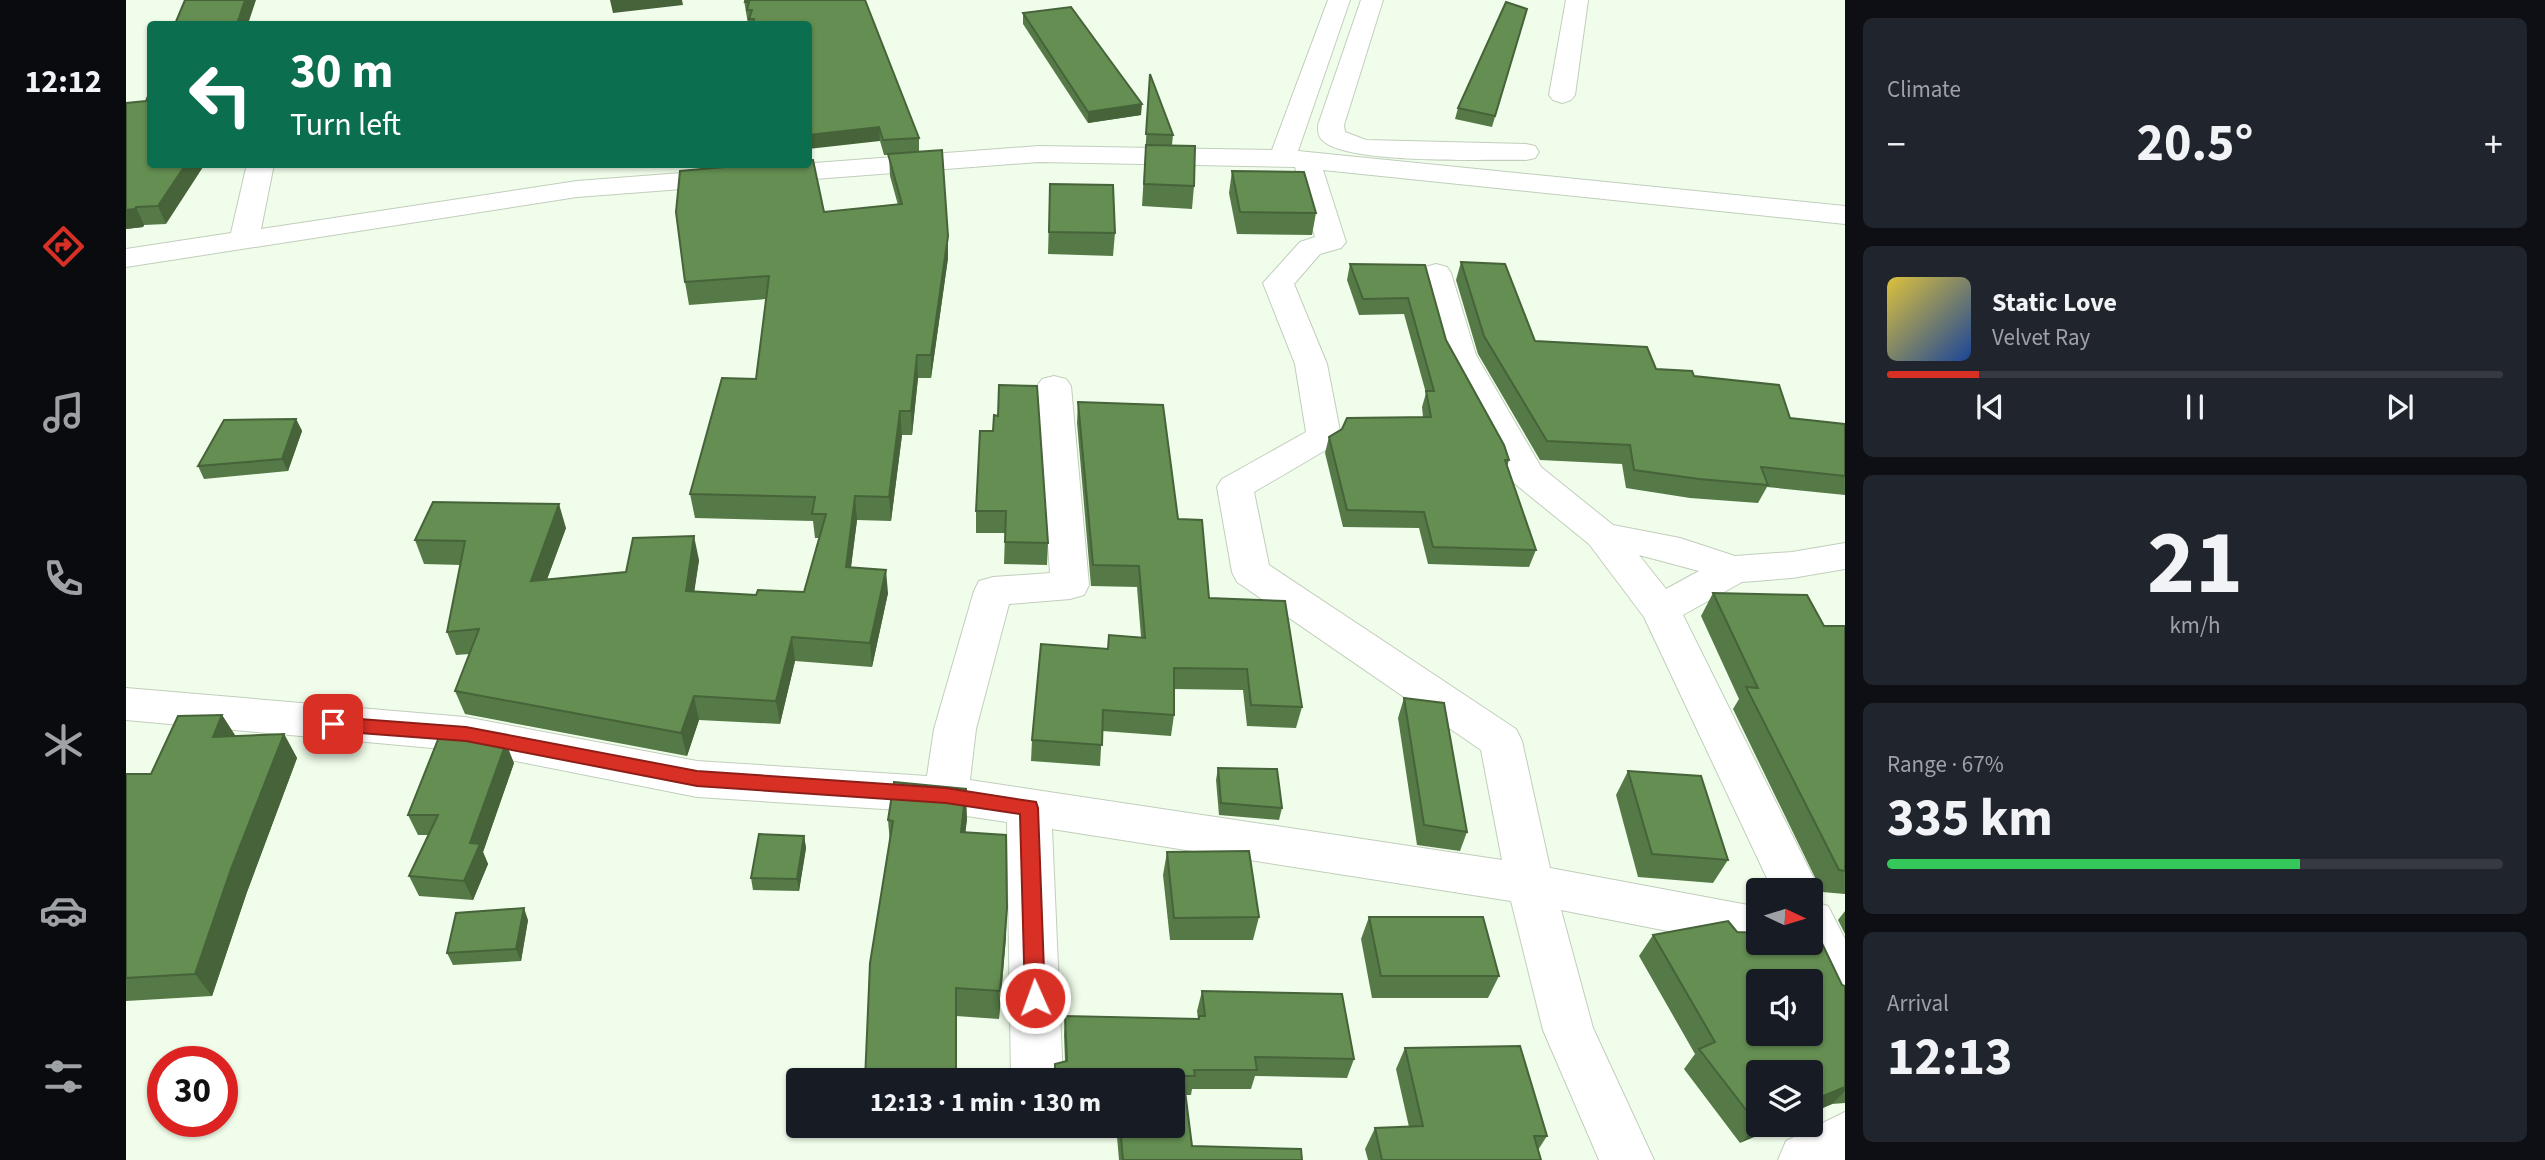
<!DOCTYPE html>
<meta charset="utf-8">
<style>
:root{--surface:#171b24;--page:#20242c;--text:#f1f3f6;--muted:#9ea1a6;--line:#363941;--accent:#d93025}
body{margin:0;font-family:"Source Sans 3",sans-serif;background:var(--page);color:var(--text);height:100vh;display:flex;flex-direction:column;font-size:26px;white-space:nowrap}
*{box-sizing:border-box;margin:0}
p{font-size:23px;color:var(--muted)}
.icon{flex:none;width:38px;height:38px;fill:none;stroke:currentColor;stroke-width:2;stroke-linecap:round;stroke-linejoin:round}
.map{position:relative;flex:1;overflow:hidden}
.panel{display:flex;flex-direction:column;gap:18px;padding:18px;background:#0d0f14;width:700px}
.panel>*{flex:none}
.top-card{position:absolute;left:21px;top:21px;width:665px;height:147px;border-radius:7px;box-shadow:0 2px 5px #0004;background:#0b6e4f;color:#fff;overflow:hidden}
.needle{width:46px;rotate:94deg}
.buttons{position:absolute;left:1620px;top:878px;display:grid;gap:14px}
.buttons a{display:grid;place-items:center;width:77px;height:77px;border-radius:7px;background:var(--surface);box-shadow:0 2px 5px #0004;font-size:35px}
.speed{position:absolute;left:21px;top:1046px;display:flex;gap:14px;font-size:35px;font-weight:700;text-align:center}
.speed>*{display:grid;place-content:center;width:91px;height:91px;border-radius:50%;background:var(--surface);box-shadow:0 2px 5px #0004;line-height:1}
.speed .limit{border:10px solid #d22;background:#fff;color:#111}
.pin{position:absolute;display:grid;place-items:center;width:60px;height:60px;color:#fff;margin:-30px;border-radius:14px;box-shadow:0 4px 10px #0006}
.me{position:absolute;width:77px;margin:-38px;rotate:358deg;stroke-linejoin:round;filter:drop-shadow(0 0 5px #0008)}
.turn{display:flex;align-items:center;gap:24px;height:147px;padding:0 28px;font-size:32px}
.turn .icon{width:91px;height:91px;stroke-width:2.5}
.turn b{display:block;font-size:49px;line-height:60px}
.big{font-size:52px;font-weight:700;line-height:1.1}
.panel .widget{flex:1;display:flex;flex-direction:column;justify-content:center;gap:10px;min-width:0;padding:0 24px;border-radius:10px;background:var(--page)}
.panel .dial{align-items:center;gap:0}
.dial b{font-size:91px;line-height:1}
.song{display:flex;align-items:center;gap:21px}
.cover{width:84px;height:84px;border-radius:10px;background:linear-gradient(135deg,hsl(50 70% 55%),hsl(220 70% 35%))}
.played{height:7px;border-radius:4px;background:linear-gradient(90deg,var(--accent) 15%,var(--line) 15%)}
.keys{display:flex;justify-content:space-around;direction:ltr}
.heat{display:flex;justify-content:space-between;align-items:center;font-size:38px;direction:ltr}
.charge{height:10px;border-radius:5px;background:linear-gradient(90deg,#34c759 67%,var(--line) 0)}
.trip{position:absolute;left:660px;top:1068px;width:399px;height:70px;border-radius:7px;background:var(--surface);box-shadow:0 2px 5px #0004;font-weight:700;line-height:70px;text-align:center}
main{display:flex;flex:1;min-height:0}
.dock{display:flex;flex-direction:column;width:126px;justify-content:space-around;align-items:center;background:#090b0e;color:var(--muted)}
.dock .icon{width:49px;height:49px}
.dock .current{color:var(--accent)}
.dock b{font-size:32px;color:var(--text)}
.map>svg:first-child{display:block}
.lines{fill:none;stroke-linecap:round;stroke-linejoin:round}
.minor-casing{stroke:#c1cebc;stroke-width:2}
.minor{fill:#fff;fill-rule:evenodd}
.wall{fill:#567a47}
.shaded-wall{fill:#466339}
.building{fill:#648e52;stroke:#466339;stroke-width:2;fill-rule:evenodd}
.route{fill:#d93025;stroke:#8d1f18;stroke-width:2}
</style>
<main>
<nav class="dock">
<b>12:12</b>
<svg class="icon current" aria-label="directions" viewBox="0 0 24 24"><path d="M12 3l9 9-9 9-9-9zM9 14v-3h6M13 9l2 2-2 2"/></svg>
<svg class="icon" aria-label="music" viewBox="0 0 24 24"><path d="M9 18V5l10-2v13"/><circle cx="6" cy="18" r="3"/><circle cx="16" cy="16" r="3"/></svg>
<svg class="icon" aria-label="phone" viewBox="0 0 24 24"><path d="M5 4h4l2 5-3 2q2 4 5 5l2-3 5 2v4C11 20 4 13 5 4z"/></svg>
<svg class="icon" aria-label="climate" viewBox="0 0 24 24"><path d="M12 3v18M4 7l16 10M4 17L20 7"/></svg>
<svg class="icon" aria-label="car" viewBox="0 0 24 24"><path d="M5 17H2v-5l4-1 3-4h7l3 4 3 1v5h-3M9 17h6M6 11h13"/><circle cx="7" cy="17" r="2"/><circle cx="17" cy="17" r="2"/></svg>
<svg class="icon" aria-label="filters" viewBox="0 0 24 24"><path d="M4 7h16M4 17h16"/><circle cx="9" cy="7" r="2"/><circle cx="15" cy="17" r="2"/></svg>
</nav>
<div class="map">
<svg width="1719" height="1160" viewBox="0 0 1719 1160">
<rect width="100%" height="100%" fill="#f0fdea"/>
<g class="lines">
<!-- minor casing -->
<g class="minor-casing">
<g id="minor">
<path d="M1202 0H1224L1172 151 1719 206V224L1197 170 1220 242 1215 248 1194 254 1168 284 1201 364 1215 436 1210 444 1128 492 1143 565 1390 729 1396 741 1424 868 1633 907V943H1649L1633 949 1435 910 1467 1028 1528 1160H1473L1417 1030 1385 901 926 829 937 1080H885L881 822 820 813 571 797 339 751 0 720V688L339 717 571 761 801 776 808 729 848 591 853 581 867 577 924 573 911 386 916 379 928 376 940 379 945 386 963 585 958 595 944 599 883 604 850 729 844 780 1376 860 1355 750 1111 582 1106 572 1091 487 1096 479 1180 432 1169 364 1137 283 1174 242 1189 237 1169 167 913 162 451 197 0 267V249L105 233 121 164H148L135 229 451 181 913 146 1146 150Z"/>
<path d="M1235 0H1257L1218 125 1219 132 1240 140 1400 144 1409 146 1413 152 1409 158 1400 160C1361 159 1220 165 1196 140 1192 136 1192 131 1192 125Z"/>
<path d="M1440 0H1462L1449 95 1445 100 1436 103 1427 100 1423 95Z"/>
<path d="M1310 264 1321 267 1325 273 1350 355 1415 467 1487 525 1554 538 1609 556 1666 552 1719 543V569L1666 578 1616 582 1557 615 1694 891 1689 902 1702 906 1719 939V1012L1701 1005 1672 943H1685V891H1647L1518 617 1463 544 1388 483 1383 475 1318 355 1295 273 1299 267ZM1513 555 1573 571 1540 589Z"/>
<path d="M1719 1112V1160H1652L1660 1141Z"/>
</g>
</g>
<!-- minor -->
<use href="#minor" class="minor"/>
</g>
<!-- wall -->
<g class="wall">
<path d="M618 0H739L793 138V152L822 236V258L805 378H792L786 435H776L765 521 731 520 725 567 762 593 746 667 669 661 654 724 573 720 561 756 339 714 329 691 344 654 330 655 321 632 335 565 298 564 289 540 440 528 421 579 500 572 573 560 568 591 630 595 678 592 693 538H689L687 521 569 518 564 494 630 379 640 299 563 305 559 282 698 212 772 205 764 176 763 155H758L754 141 682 24H622Z"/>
<path d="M1401 9 1366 127 1329 119 1332 108Z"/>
<path d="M897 13 1015 115 962 123 897 24Z"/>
<path d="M1024 74 1047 135 1046 145 1068 186 1066 209 1016 206Z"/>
<path d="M20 101 40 224 18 225 17 227 0 229Z"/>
<path d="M1106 171 1190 213 1186 235 1111 234 1103 193Z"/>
<path d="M924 184 989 233 987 256 922 254Z"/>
<path d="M1335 262 1409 341 1530 369 1568 376 1664 418 1719 424V495L1641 487 1632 503 1564 498 1500 488 1496 464 1414 460 1352 354 1330 280Z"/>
<path d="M1224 264 1299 265 1320 340 1383 460 1381 467 1410 550 1403 567 1302 564 1293 528 1217 527 1199 453 1203 437 1216 429 1297 417 1296 407 1300 393 1278 314 1233 315 1221 280Z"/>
<path d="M952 402 1052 519 1083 598 1176 707 1170 728 1121 726 1117 690 1048 689V715L1045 736 976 731 974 766 905 761 906 740 982 649 983 635 1015 637 1011 587 965 586 951 423Z"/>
<path d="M170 419 176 431 162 471 78 479 72 466Z"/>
<path d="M854 431 922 543 921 565 878 564 879 533H850V511Z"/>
<path d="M1587 593 1698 626H1719V894L1696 892 1607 709 1613 699 1575 616Z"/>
<path d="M1278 698 1341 832 1334 851 1291 845 1272 718Z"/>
<path d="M96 715 109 736 158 734 171 758 121 892 86 996 0 1001V774H25Z"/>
<path d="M388 763 357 852 362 864 347 900 293 896 283 876 302 835H292L282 815Z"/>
<path d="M1092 768 1156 808 1153 820 1093 815 1090 780Z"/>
<path d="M1502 771 1602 860 1587 883 1512 877 1490 795Z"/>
<path d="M841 819 839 832 880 937 873 1019 830 1016 831 1080H739L764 843 762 820Z"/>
<path d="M678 836 680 848 673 891 627 890 625 878Z"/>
<path d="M1041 852 1133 917 1127 940H1044L1037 875Z"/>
<path d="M1719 911V934L1712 920Z"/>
<path d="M1243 917 1373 976 1362 998H1246L1235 939Z"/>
<path d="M402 920 395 961 327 965 321 953Z"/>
<path d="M1611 932 1719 986V1103L1706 1104 1685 1113V1073L1614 1143 1558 1069 1569 1054 1513 956 1527 935Z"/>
<path d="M1076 991 1228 1059 1221 1078 1129 1076 1125 1089H1066L1065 1095H1060L1066 1146 1176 1160H993L990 1125H1046V1080H928L929 1064 939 1061 938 1035 939 1016 1072 1019 1071 1011Z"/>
<path d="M1279 1048 1421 1136 1412 1150 1415 1160H1242L1239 1149 1249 1128 1283 1127 1270 1069Z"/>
</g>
<!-- shaded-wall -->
<g class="shaded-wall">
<path d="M119 0H130L122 24H111Z"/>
<path d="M484 0H556L557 5 487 13Z"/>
<path d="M1016 104 1015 115 962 123V112Z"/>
<path d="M753 127 754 141 682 149V135Z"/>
<path d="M60 164H79L40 224 32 206Z"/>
<path d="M10 207 18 225 17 227 0 229V210Z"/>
<path d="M822 236V258L805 378V355Z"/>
<path d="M791 355 792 378 786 435 785 411Z"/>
<path d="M774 411 776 435 765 521 763 497Z"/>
<path d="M170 419 176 431 162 471 156 459Z"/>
<path d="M729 496 731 520 722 590 720 567Z"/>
<path d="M433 504 440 528 412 604 405 581Z"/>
<path d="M568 536 573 560 565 614 560 591Z"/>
<path d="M760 570 762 593 746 667 744 643Z"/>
<path d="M666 637 669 661 654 724 650 701Z"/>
<path d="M568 696 573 720 561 756 555 733Z"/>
<path d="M96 715 111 738 87 737Z"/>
<path d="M158 734 171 758 121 892 86 996 69 974 105 869Z"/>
<path d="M380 743 388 763 357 852 362 864 347 900 338 881 344 843Z"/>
<path d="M840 789 841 819 836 862 835 832Z"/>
<path d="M678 836 680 848 673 891 671 879Z"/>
<path d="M398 908 402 920 395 961 390 949Z"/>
<path d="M881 908 880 937 873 1019 874 991Z"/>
<path d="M830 988V1016L831 1080H830Z"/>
<path d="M1719 1087V1091L1706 1104 1685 1113V1101Z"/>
<path d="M1633 1123V1125H1657L1614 1143Z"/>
</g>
<!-- building -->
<g class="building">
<path d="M59 0H119L111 24H53L54 23 49 24Z"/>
<path d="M620 0H739L793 138 757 140 753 127 682 135V24H626L628 19H623L626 10H621L623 2H619Z"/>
<path d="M1380 2 1401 9 1369 116 1332 108Z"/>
<path d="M945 7 1016 104 962 112 897 13Z"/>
<path d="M1024 74 1047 135 1020 134Z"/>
<path d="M24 91V164H60L32 206 10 207 9 209 0 210V103L20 101Z"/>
<path d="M1020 145 1069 146 1068 186 1018 184Z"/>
<path d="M816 150 822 236 805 355H791L785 411H774L763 497 729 496 720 567 760 570 744 643 666 637 650 701 568 696 555 733 329 691 353 629 321 632 339 541 289 540 307 502 433 504 405 581 500 572 507 538 568 536 560 591 630 595 632 590 678 592 700 514H686L689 497 564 494 596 378 630 379 643 276 559 282 550 212 554 171 632 164H682V160H687L698 212 776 204 762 154Z"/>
<path d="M1106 171 1178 172 1190 213 1114 212Z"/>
<path d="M924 184 987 185 989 233 923 232Z"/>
<path d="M1335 262 1379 264 1409 341 1521 347 1530 369 1566 371 1568 376 1653 385 1664 418 1719 424V476L1635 467 1642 485 1573 479 1508 470 1504 445 1421 441 1358 336Z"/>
<path d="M1224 264 1299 265 1320 340 1378 445 1383 460H1379L1410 550 1307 547 1298 512 1221 510 1203 437 1216 429 1221 418 1305 417 1300 391H1308L1282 298 1237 299Z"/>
<path d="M873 385 911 386 922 543 879 542 880 511H850L854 431H867L868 415 872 416Z"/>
<path d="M952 402 1037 405 1052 519 1076 520 1083 598 1159 601 1176 707 1125 705 1121 669 1048 668V715L977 710 976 745 906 740 915 644 982 649 983 635 1019 638 1013 566 967 565Z"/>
<path d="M170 419 156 459 72 466 98 420Z"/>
<path d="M1587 593 1681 595 1698 626H1719V871L1713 870 1620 687 1632 688Z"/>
<path d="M1278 698 1318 703 1341 832 1298 825Z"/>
<path d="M96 715 87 737 158 734 105 869 69 974 0 978V774H25L52 716Z"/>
<path d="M315 732 380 743 344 843 354 844 338 881 283 876 312 815H282Z"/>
<path d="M1092 768 1151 769 1156 808 1095 803Z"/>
<path d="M1502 771 1575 776 1602 860 1526 854Z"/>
<path d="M768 782 840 789 835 832 880 835 881 908 874 991 830 988V1078L739 1080 744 963 767 821 762 820Z"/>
<path d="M633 834 678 836 671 879 625 878Z"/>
<path d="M1123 851 1133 917 1048 918 1041 852Z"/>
<path d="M398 908 390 949 321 953 330 913Z"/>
<path d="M1243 917H1357L1373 976H1255Z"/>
<path d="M1602 921 1611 932 1633 933V943H1685V935H1692L1716 985 1719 986V1087L1685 1101V1073H1633V1123L1631 1124 1573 1049 1589 1042 1527 935ZM1633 982H1685V1034H1633Z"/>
<path d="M1076 991 1216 994 1228 1059 1129 1057 1131 1070H1068L1069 1076H1057L1066 1146 1175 1149 1176 1160H997L994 1125H1046V1080H990V1074L929 1071V1064L941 1061 939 1016 1073 1019V1016H1079Z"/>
<path d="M1394 1046 1421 1136H1408L1415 1160H1256L1249 1128 1297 1126 1279 1048Z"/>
</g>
<!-- route -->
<path class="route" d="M207 717 340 727 571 771 820 788 910 802 912 808 919 998 916 1005 909 1008 902 1005 899 998 894 814 820 803 571 786 340 741 207 731 201 729 198 724 201 719Z"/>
</svg>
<div class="buttons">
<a><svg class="needle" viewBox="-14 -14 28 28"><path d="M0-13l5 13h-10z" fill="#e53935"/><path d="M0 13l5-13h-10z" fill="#9ea1a6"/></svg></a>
<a><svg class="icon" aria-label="sound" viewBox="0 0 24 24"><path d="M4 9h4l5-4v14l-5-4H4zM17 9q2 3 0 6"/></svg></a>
<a><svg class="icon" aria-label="layers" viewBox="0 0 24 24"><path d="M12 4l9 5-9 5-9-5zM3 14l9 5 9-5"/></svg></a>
</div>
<div class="speed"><div class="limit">30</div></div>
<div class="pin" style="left:207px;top:724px;background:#d93025"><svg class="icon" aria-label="arrive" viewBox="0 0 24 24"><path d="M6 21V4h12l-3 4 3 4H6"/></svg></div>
<svg class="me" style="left:909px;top:998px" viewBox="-20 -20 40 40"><circle r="17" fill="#d93025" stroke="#fff" stroke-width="3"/><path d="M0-11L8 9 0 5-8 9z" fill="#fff"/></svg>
<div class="trip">12:13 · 1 min · 130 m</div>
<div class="top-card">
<div class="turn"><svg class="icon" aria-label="left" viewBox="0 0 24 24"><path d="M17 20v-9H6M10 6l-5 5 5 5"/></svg><div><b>30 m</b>Turn left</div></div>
</div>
</div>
<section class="panel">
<div class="widget"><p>Climate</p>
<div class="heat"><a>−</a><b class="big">20.5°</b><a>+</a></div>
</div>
<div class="widget">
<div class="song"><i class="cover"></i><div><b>Static Love</b><p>Velvet Ray</p></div></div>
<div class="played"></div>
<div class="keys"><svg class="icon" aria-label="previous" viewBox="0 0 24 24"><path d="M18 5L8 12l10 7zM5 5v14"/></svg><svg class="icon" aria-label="pause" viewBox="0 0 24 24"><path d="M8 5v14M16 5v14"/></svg><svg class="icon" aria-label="next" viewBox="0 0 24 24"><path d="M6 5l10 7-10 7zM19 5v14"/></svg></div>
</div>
<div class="widget dial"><b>21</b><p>km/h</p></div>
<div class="widget"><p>Range · 67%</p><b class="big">335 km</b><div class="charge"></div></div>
<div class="widget"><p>Arrival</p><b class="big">12:13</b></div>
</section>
</main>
